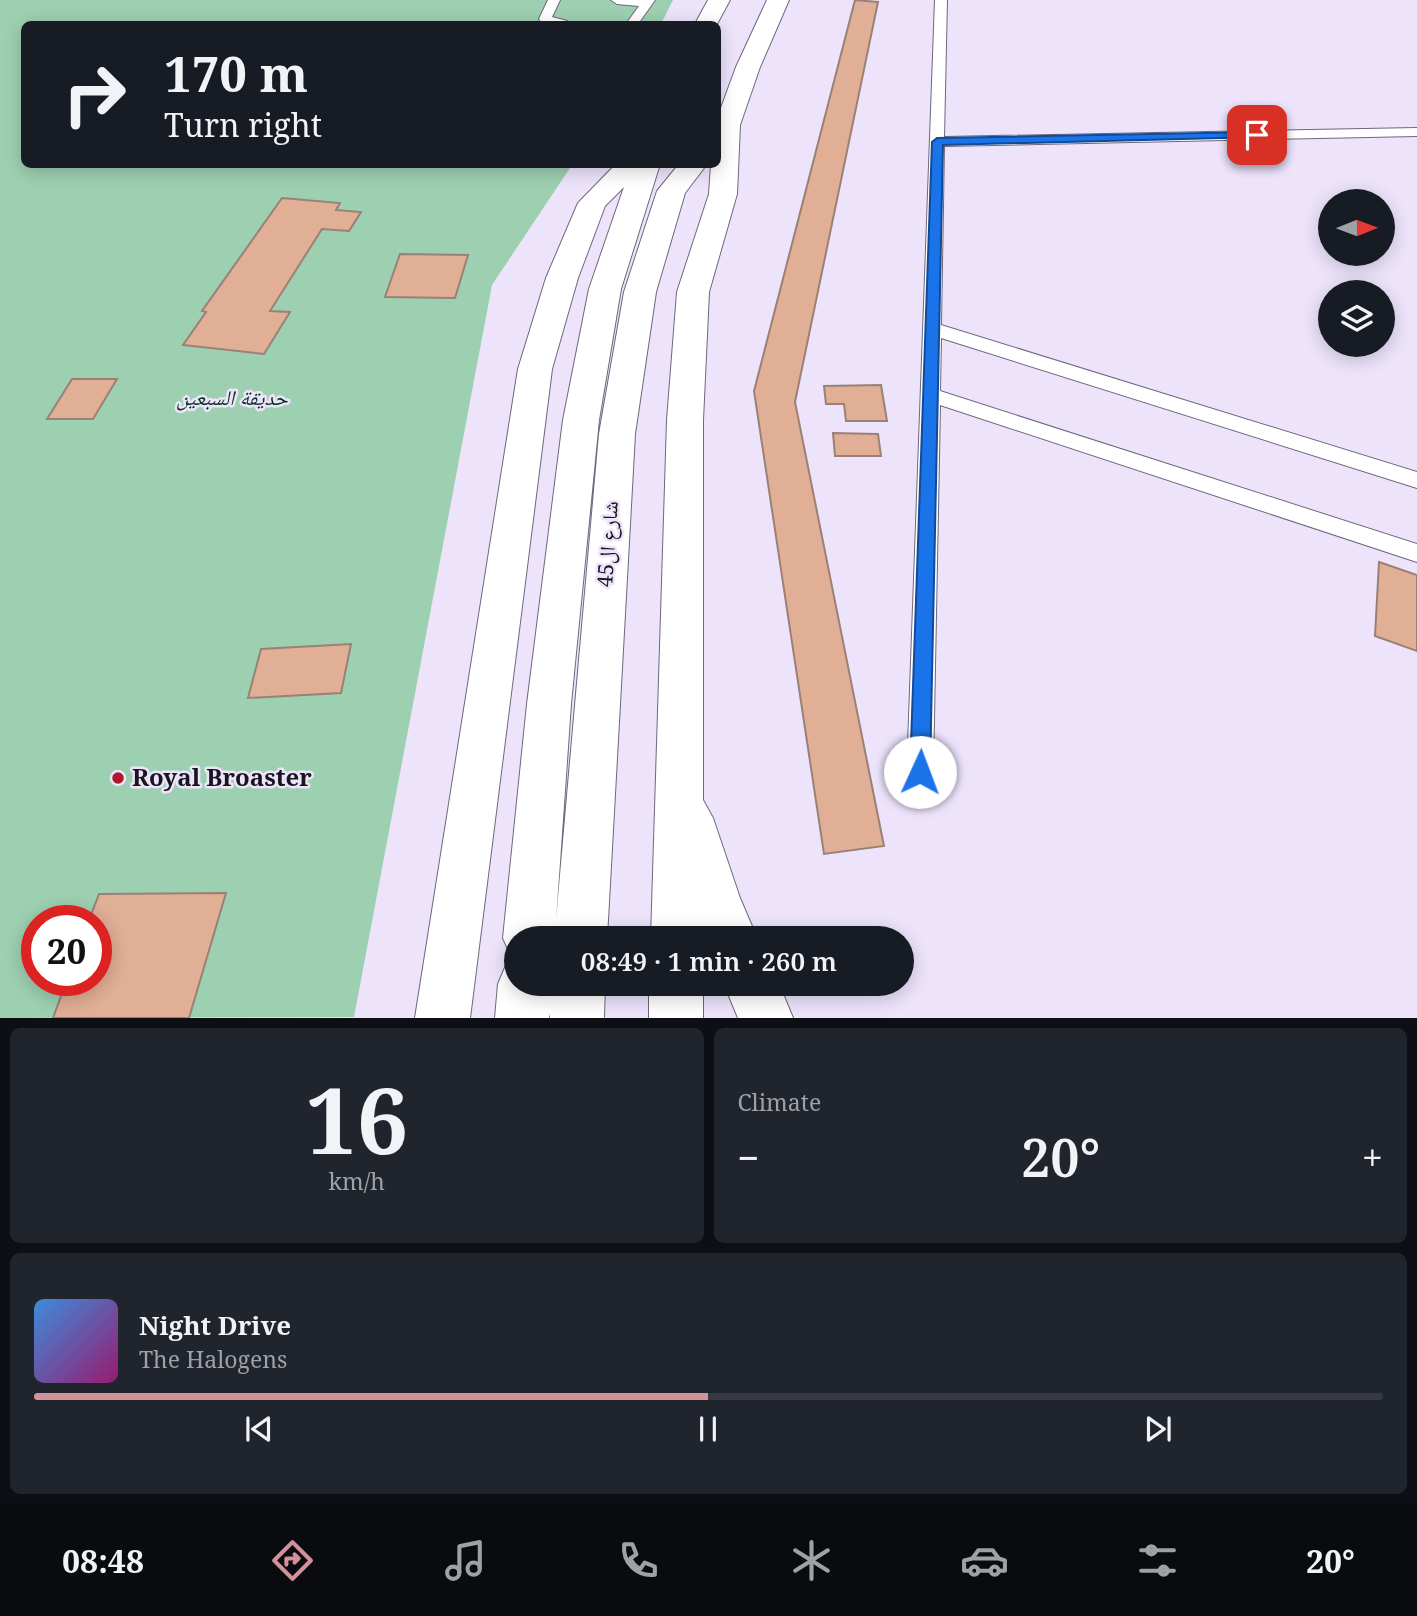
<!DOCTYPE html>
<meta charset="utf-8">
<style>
:root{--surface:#171b24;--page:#20242c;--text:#f1f3f6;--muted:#9ea1a6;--line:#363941;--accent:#d3919b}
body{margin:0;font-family:"Noto Serif","Noto Naskh Arabic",serif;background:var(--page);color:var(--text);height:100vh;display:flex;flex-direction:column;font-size:26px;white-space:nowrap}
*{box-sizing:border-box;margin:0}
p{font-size:23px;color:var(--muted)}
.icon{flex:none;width:38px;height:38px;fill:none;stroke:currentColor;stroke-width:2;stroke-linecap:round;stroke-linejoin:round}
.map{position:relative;height:1018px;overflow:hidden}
.drawer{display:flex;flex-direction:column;gap:10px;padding:10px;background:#0d0f14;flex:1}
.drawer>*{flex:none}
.hud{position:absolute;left:21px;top:21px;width:700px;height:147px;border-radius:10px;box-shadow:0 4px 18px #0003;background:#171b24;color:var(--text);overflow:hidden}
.needle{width:46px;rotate:89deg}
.buttons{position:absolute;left:1318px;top:189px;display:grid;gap:14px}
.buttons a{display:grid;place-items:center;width:77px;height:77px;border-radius:50%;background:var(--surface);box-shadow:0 4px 18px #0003;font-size:35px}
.speed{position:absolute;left:21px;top:905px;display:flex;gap:14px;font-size:35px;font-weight:700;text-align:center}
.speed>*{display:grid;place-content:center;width:91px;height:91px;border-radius:50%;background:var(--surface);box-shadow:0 4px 18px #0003;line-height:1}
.speed .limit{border:10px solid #d22;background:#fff;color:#111}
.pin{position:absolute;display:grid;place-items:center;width:60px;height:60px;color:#fff;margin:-30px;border-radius:14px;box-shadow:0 4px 10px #0006}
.me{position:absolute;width:77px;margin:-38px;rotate:2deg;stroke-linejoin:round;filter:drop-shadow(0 0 5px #0008)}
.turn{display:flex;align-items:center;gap:24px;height:147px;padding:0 28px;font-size:32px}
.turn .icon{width:91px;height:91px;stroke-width:2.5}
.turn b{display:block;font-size:49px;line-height:60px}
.big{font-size:52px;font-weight:600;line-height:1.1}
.drawer .card{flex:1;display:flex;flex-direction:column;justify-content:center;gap:10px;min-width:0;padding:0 24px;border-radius:10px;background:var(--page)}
.drawer .dial{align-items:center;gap:0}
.dial b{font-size:91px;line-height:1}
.song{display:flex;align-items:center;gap:21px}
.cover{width:84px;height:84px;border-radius:10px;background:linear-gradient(135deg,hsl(210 70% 55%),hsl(320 70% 35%))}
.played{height:7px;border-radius:4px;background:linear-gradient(90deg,var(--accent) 50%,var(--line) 50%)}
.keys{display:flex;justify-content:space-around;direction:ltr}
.heat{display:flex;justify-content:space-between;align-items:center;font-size:38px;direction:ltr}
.drawer .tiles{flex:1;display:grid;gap:10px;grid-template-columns:1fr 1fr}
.card:last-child{grid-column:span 2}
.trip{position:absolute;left:504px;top:926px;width:410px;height:70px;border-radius:35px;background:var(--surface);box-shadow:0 4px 18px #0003;font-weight:600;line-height:70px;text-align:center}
.menu{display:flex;height:112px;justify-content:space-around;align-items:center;background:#090b0e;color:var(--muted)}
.menu .icon{width:49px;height:49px}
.menu .active{color:var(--accent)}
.menu b{font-size:32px;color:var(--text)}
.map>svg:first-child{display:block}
.green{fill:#9dd0b1;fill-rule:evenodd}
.building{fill:#e1ae96;stroke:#9a8176;stroke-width:2}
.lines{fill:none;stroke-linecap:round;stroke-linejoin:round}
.service-casing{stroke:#6f677c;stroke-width:2}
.primary-casing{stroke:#6f677c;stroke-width:2}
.service{fill:#fff;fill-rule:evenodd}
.primary{fill:#fff;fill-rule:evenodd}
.route{fill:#1a73e8;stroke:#114b97;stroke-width:2}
.poi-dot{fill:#ae1a2b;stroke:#ede4fc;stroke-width:2.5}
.labels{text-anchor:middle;stroke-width:5;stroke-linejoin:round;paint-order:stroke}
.park-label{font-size:21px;font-style:italic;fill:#09331e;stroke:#ede4fc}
.street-label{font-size:21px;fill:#18151d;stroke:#ede4fc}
.near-poi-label{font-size:24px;font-weight:bold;fill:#18151d;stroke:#ede4fc;text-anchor:start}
</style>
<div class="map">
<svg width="1417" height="1018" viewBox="0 0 1417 1018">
<rect width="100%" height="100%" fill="#ede4fc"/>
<!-- green -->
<path class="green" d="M0 0H673L661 24H24V164L572 165 492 285 354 1017 0 1018ZM37 920H96V980H37Z"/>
<!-- building -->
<g class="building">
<path d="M855 0 878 2 795 402 884 846 824 854 754 391Z"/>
<path d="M282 198 340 203 336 210 361 212 349 231 322 229 270 311 290 312 264 354 183 345 206 312 202 311Z"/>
<path d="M400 254 468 255 455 298 385 297Z"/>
<path d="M72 379H117L93 419H47Z"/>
<path d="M881 385 887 421H846L844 404H826L824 386Z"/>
<path d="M833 433 878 434 881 456H835Z"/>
<path d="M1379 562 1417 575V651L1375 636Z"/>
<path d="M351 644 341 693 248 698 261 649Z"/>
<path d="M226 893 189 1018H53L67 980H96V920H89L99 894Z"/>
</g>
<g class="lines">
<!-- service casing -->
<g class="service-casing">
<g id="service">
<path d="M548 0H560L552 17 567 21 569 24 541 22 539 19Z"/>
<path d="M611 0H655L638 24H626L639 6 617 4Z"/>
<path d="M935 0H947L944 137 1417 128V136L944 146 941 325 1417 472V488L941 338 940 391 1417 544V562L940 405 933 772 929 781 920 785 911 781 907 772Z"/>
</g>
</g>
<!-- primary casing -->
<g class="primary-casing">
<g id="primary">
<path d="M708 0H730L717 24H695Z"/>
<path d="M767 0H789L760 67 740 125 737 194 709 292 703 420V800L713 818 740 898 757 938H705L703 934V938H651L667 420 677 292 709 194 711 164H718V116L736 67Z"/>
<path d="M616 164H660L621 289 599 420 571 704 556 920 599 434 624 292 657 191 679 164H707L685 193 656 292 635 434 607 938H516V959L511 956 503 938 527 704 563 420 589 289 624 187 605 206 578 278 552 369 470 1018H415L518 369 546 278 578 203Z"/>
<path d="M516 961V984H605L604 1018H550V1014L549 1018H495L498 984 506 965Z"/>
<rect x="649" y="984" width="54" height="34"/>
<path d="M724 984H779L793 1018H738Z"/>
</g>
</g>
<!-- service -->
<use href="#service" class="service"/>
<!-- primary -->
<use href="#primary" class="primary"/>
</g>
<!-- route -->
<path class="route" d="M1257 132 1263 135 1261 137 943 145 930 772 927 779 920 782 913 779 910 772 932 142 937 138Z"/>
<!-- markers -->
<circle class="poi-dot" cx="118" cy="778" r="7"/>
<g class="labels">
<!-- park labels -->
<g class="park-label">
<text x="232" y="405">حديقة السبعين</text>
</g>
<!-- street labels -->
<g class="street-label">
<text transform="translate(608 544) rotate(-86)" y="7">شارع ال45</text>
</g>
<!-- near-poi labels -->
<g class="near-poi-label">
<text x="132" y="786">Royal Broaster</text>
</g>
</g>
</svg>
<div class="buttons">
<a><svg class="needle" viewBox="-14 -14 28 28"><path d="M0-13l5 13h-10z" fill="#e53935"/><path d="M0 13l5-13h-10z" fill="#9ea1a6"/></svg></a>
<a><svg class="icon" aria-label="layers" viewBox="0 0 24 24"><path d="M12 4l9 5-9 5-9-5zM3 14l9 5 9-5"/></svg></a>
</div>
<div class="speed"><div class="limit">20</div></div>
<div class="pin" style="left:1257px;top:135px;background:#d93025"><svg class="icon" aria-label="arrive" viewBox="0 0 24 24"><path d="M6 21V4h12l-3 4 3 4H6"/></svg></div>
<svg class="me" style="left:920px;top:772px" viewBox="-20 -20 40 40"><circle r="19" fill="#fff"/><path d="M0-13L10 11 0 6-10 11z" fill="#1a73e8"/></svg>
<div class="trip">08:49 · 1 min · 260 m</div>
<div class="hud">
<div class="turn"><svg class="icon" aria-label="right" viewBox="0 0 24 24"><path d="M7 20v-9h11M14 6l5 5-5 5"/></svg><div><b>170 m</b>Turn right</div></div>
</div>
</div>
<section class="drawer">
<div class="tiles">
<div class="card dial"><b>16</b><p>km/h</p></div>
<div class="card"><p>Climate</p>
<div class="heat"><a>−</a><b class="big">20°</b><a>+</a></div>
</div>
<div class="card">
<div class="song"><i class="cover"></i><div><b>Night Drive</b><p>The Halogens</p></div></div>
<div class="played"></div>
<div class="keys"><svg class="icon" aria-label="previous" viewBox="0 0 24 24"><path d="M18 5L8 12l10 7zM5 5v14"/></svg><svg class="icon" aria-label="pause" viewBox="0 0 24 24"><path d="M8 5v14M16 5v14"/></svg><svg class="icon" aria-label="next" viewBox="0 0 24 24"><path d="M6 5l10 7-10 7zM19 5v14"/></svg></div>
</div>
</div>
</section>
<nav class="menu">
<b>08:48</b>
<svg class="icon active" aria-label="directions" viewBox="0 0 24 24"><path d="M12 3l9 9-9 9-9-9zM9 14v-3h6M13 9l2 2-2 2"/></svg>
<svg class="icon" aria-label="music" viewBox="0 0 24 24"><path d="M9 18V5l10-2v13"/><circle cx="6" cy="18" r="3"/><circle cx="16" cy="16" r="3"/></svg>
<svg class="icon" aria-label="phone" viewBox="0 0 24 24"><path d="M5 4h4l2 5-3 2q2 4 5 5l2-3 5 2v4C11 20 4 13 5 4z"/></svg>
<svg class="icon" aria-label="climate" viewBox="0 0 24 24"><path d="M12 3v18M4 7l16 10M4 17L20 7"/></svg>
<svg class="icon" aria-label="car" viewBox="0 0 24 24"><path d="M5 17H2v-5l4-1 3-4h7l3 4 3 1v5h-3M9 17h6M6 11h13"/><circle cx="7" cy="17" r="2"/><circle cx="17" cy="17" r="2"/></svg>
<svg class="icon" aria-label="filters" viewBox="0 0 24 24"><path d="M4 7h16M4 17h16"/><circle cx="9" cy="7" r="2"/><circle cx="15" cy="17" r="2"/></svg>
<b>20°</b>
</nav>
